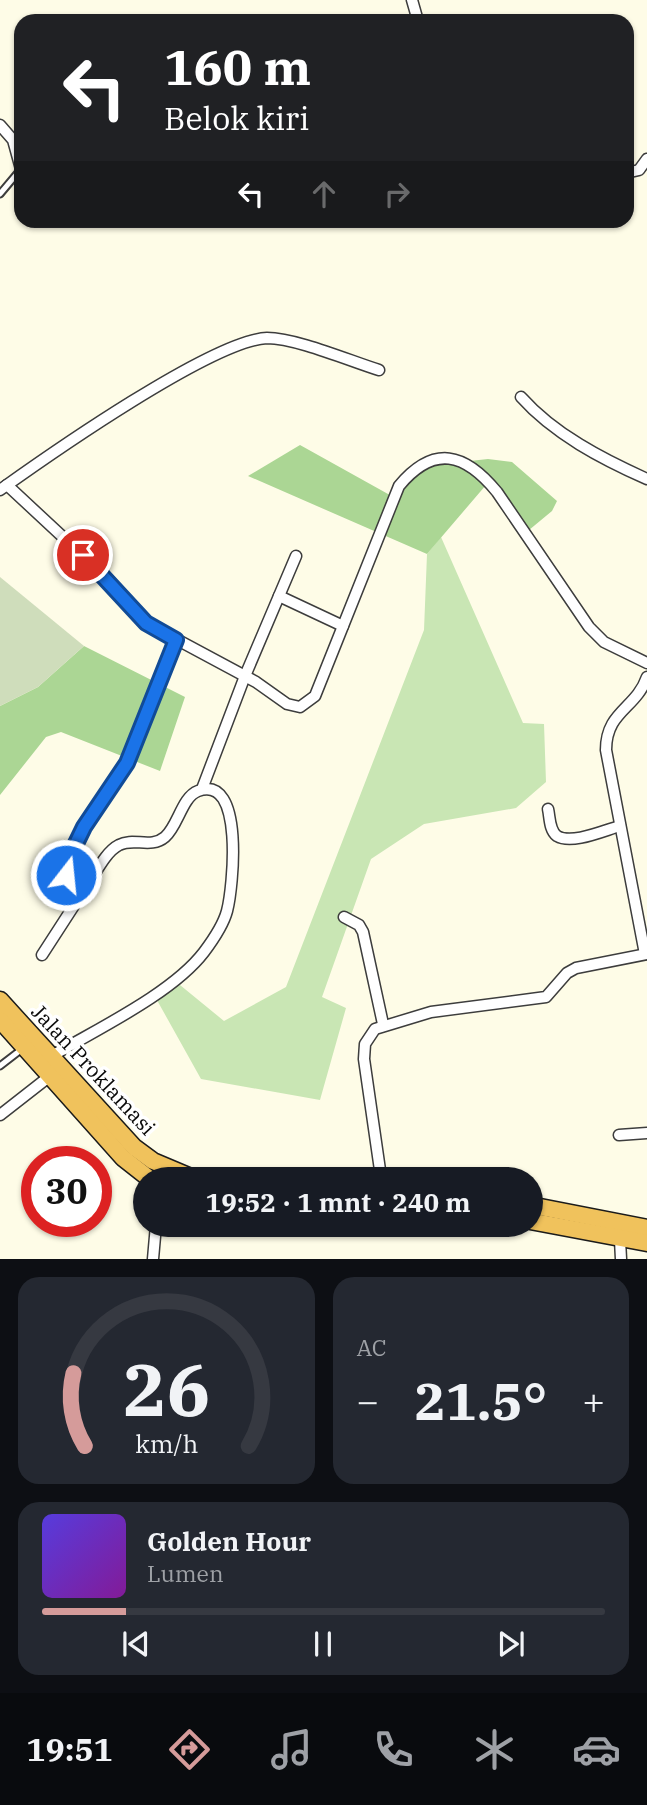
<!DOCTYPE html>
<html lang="id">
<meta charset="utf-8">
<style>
:root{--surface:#171b24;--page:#242831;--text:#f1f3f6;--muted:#9ea1a6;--line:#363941;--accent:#d59b9a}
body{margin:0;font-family:"IBM Plex Serif",serif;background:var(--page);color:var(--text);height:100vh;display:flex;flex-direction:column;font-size:26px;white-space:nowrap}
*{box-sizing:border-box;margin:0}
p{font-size:23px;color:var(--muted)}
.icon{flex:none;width:38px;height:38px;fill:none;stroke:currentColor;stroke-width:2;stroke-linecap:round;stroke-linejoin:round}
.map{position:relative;height:1259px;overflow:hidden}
.sheet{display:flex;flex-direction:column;gap:18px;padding:18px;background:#0d0f14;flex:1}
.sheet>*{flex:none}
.banner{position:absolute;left:14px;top:14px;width:620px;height:214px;border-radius:21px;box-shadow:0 2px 5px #0004;background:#202124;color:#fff;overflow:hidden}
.speed{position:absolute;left:21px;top:1146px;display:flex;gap:14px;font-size:35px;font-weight:700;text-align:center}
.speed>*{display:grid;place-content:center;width:91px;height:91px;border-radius:50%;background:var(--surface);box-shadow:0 2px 5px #0004;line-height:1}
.speed .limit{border:10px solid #d22;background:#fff;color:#111}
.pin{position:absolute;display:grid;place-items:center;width:60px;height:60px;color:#fff;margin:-30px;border:4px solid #fff;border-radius:50%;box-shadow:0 2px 7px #0007}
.me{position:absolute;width:77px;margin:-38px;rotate:16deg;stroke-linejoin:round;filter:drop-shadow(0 0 5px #0008)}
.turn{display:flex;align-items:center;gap:24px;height:147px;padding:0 35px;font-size:32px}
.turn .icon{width:91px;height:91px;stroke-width:2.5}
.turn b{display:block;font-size:49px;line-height:60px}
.lanes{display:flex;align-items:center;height:66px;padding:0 35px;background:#0003;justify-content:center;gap:35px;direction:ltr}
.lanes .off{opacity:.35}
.big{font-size:52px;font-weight:800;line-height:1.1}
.sheet .tile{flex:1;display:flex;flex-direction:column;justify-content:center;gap:10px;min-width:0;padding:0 24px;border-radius:21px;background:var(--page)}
.sheet .dial{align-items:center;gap:0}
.dial svg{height:182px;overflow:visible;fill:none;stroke:var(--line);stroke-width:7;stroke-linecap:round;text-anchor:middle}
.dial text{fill:var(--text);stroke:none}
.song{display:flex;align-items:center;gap:21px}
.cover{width:84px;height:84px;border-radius:10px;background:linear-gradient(135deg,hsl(250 70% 55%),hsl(290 70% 35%))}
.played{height:7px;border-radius:4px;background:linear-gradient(90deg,var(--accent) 15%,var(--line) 15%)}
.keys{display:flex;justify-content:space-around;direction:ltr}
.heat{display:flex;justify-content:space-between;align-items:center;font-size:38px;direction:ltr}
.sheet .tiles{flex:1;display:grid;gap:18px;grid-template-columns:1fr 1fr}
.tile:last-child{grid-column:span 2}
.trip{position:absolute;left:133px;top:1167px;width:410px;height:70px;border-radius:35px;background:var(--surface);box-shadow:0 2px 5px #0004;font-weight:800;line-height:70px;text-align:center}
.dock{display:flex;height:112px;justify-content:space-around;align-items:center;background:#090b0e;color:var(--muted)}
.dock .icon{width:49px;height:49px}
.dock .active{color:var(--accent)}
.dock b{font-size:32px;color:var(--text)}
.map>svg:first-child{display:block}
.green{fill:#c9e6b4}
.forest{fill:#abd694}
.cemetery{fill:#cfddbb}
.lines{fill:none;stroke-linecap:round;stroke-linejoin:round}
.service-casing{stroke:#3d3d3d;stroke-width:9}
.minor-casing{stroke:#3d3d3d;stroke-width:13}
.trunk-casing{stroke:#1b1b1b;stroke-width:19}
.service{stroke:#fff;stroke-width:5}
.minor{stroke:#fff;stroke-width:10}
.trunk{stroke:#f0c25c;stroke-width:16}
.route-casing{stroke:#114b97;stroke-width:18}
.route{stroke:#1a73e8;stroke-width:12}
.labels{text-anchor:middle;stroke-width:7;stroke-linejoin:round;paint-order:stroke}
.street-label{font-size:21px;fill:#0a0a0a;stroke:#fff}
</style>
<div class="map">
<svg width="647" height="1259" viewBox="0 0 647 1259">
<rect width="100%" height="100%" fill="#fefce7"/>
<!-- green -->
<path class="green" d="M441 537 523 723 544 724 546 782 516 808 424 824 371 859 322 997 346 1008 320 1100 201 1079 153 993 180 985 224 1021 286 987 424 630 427 554Z"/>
<!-- forest -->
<g class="forest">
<path d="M300 445 397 499 415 472 433 465 488 459 512 462 557 501 552 511 523 535 486 485 427 554 248 476Z"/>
<path d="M84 646 185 697 160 771 61 732 46 737 0 795V706L38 687Z"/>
</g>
<!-- cemetery -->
<path class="cemetery" d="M0 577 84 646 38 687 0 706Z"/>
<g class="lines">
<!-- service casing -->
<g class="service-casing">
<g id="service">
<path d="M0 194 21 169"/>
<path d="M0 1066 22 1049"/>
</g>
</g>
<!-- minor casing -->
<g class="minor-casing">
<g id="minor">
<path d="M412 0 418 21"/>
<path d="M0 125 13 140 21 169"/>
<path d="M626 173 639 170 647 159"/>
<path d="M521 397C554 434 602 459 647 479"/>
<path d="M7 485 108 579 146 623 256 682 287 704 300 707 315 696 399 486C434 444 465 453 497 492L589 627 604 642 647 663"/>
<path d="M0 490C49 455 213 340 267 338 296 338 350 361 379 370"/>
<path d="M279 596 343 626"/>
<path d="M202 789 245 676 296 556"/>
<path d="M548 809C550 817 549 830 557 836 572 845 605 830 620 826"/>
<path d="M344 917 359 925 363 932 383 1024"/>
<path d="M645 954 606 750C606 711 636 709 647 677"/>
<path d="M42 955 86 887"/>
<path d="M50 1057C95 1030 172 994 204 952 213 940 223 926 227 911 233 888 245 773 198 791 182 797 178 826 165 837 151 849 133 837 119 845 105 852 95 875 86 887L75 886 66 875 68 860 84 827 127 763 176 640"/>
<path d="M0 1115 50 1076"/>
<path d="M619 1135 647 1133"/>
<path d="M381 1177 364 1059 365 1044 375 1029 431 1012 546 997 567 973 576 968 647 954"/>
<path d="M620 1240 621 1259"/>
<path d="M153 1259 156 1225"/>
</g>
</g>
<!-- trunk casing -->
<g class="trunk-casing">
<g id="trunk">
<path d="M0 1000 134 1147 153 1161 198 1180"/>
<path d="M0 1020 123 1158 151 1180"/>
<path d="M321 1180 381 1177 403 1180"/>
<path d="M530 1205 647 1228"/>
<path d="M530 1221 647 1243"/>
</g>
</g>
<!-- service -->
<use href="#service" class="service"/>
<!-- minor -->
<use href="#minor" class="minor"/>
<!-- trunk -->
<use href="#trunk" class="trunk"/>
</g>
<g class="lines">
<!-- route casing -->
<g class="route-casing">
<path id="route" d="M66 875 68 860 84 827 127 763 176 640 146 623 83 555"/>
</g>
<!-- route -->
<use href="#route" class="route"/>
</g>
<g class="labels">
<!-- street labels -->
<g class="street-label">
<text transform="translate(93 1070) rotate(47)" y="7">Jalan Proklamasi</text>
</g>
</g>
</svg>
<div class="speed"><div class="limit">30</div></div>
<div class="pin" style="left:83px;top:555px;background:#d93025"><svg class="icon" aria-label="arrive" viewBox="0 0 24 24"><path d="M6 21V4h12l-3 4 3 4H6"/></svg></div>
<svg class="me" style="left:66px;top:875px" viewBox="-20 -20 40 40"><circle r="17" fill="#1a73e8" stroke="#fff" stroke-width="3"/><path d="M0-11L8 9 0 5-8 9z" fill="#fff"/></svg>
<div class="trip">19:52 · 1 mnt · 240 m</div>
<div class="banner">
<div class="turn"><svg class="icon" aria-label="left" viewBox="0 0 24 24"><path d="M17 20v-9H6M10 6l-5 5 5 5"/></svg><div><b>160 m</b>Belok kiri</div></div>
<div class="lanes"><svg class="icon" aria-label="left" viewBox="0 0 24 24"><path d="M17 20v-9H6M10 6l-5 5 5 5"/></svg><svg class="icon off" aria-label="ahead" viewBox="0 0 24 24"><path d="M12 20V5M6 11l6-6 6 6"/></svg><svg class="icon off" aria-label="right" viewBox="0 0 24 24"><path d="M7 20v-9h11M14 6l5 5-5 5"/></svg></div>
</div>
</div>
<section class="sheet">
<div class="tiles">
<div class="tile dial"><svg viewBox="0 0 100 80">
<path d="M14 69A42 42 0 1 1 86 69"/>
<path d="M14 69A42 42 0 0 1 9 37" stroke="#d59b9a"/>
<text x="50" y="56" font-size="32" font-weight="700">26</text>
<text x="50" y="72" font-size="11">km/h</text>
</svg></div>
<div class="tile"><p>AC</p>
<div class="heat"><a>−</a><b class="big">21.5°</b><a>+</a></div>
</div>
<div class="tile">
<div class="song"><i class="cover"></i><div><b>Golden Hour</b><p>Lumen</p></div></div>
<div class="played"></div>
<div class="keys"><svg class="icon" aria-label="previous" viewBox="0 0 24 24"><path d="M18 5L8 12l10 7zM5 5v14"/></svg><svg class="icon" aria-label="pause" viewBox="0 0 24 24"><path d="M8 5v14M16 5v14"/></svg><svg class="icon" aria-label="next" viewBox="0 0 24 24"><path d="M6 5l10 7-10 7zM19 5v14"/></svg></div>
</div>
</div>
</section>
<nav class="dock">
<b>19:51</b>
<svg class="icon active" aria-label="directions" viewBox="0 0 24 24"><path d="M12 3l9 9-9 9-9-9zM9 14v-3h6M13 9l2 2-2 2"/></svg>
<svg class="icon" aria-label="music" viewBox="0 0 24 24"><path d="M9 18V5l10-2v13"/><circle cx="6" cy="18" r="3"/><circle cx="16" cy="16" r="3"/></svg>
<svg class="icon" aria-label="phone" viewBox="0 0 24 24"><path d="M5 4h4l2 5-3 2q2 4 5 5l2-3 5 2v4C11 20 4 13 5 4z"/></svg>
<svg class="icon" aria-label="climate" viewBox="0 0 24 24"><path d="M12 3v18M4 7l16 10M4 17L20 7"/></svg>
<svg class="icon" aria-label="car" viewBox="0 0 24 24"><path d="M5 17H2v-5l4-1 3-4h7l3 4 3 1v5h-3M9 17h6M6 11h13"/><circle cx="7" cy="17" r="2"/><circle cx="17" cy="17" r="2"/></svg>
</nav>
